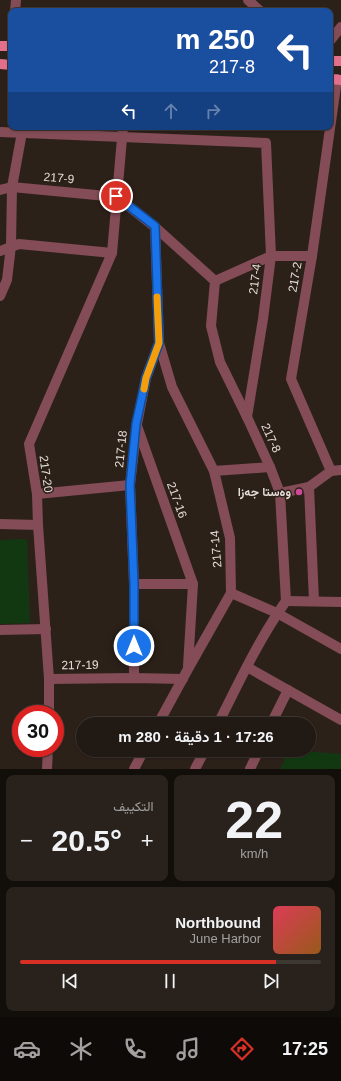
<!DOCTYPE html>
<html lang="ar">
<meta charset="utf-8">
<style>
:root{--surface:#211913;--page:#29221c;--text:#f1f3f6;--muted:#a2a0a0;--line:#3e3833;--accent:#d93025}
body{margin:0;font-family:Helvetica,Vazirmatn,sans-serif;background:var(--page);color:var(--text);direction:rtl;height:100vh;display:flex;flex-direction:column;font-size:15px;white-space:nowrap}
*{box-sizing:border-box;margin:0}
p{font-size:13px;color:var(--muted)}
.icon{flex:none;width:22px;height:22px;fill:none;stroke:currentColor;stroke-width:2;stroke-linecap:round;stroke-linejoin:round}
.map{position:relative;height:769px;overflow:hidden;direction:ltr}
.details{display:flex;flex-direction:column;gap:6px;padding:6px;background:#120e0a;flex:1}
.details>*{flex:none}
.banner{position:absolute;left:8px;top:8px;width:325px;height:122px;border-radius:8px;box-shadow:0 1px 3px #0004,0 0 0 1px var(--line);direction:rtl;background:#1a4fa0;color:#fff;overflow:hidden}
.speed{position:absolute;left:12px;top:705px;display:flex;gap:8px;font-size:20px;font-weight:700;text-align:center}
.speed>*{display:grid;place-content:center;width:52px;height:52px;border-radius:50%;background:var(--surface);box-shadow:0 1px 3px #0004,0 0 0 1px var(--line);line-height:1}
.speed .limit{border:6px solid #d22;background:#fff;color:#111}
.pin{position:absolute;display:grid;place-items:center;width:34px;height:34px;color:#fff;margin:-17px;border:2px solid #fff;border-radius:50%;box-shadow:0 1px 4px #0007}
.me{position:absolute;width:44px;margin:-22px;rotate:0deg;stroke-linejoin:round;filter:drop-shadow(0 0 3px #0008)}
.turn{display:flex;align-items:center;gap:14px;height:84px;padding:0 12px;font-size:18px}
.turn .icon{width:52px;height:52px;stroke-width:2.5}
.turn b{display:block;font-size:28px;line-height:34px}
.lanes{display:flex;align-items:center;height:38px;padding:0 12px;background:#0003;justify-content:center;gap:20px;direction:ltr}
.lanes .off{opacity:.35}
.big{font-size:30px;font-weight:600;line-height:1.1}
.details .tile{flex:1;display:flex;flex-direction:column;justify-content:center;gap:6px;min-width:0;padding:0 14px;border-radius:8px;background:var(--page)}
.details .dial{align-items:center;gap:0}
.dial b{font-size:52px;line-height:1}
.song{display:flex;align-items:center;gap:12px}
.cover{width:48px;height:48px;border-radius:6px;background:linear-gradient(135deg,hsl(350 70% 55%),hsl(30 70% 35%))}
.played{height:4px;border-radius:2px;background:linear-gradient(90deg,var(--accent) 85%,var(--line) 85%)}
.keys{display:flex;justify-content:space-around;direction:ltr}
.heat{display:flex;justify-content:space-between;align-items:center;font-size:22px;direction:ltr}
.details .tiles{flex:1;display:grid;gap:6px;grid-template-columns:1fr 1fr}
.tile:last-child{grid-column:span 2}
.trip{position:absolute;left:76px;top:717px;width:240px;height:40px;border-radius:20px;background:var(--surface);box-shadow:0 1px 3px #0004,0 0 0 1px var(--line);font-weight:600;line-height:40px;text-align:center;direction:rtl}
.dock{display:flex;height:64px;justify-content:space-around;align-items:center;background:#0d0a08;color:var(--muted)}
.dock .icon{width:28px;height:28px}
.dock .on{color:var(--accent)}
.dock b{font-size:18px;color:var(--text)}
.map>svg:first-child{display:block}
.green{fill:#123811}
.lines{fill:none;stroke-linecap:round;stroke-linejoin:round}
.minor{stroke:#834c57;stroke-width:10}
.major{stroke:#e2708a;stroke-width:10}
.route-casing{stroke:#114b97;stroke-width:10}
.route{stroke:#1a73e8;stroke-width:7}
.slow{stroke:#f59e0b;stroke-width:7}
.hotel-dot{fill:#d1479c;stroke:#2c2119;stroke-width:1.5}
.labels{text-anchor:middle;stroke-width:3;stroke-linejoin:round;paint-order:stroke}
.street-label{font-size:12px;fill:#e3dbd6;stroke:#2c2119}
.poi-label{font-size:12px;font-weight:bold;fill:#e3dbd6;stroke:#2c2119;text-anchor:end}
</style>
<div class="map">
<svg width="341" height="769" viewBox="0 0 341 769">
<rect width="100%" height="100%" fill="#2c2119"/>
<!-- green -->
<g class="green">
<path d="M27 539 30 623 0 624V540Z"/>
<path d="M289 750 341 754V769H280Z"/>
</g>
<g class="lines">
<!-- minor -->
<g class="minor">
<path d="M248 0 260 11"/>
<path d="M15 11 16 0"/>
<path d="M330 41 341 27"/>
<path d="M0 132 266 143 271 256 263 319 247 417"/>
<path d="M0 190 12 187 117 197 155 227 215 281 211 326 220 362 247 417 270 467 280 493 286 601C259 639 239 682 218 724"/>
<path d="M0 251 19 244 112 253"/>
<path d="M215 281 271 256H312"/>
<path d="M0 296 7 280 11 246 12 187 23 127"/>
<path d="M137 426 193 584 188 666"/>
<path d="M214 471 270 467"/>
<path d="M331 471 291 379 312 256 337 79"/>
<path d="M309 487 314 601"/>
<path d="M280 493 309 487 331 471 341 470"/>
<path d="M37 494 130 485"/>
<path d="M0 524 38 525"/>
<path d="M134 584H193"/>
<path d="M231 593 277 613 341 649"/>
<path d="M286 601 341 602"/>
<path d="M0 630 46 629"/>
<path d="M247 667 341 720"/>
<path d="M134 678V584L130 485 137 424 146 378 159 343 155 227"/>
<path d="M49 679 134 678 183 679"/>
<path d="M49 714V679L38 525 37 494 29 444 112 253 123 127"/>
<path d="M158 724 188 669 231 593 230 538 214 471 172 387 159 343"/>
<path d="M271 724 288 690"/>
<path d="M47 769 48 748"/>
<path d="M134 769 144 750"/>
<path d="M195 769 205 750"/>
<path d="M250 769 259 750"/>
</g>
<!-- major -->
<g class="major">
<path d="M0 46H11"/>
<path d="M330 61H341"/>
<path d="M0 64 11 65"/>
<path d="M330 79 341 80"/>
</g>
</g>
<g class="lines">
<!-- route casing -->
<g class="route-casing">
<path id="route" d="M116 196 155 226 159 343 146 378 136 424 130 485 134 584V646"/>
</g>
<!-- route -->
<use href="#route" class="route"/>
<!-- slow -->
<path class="slow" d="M144 389 146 378 159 343 157 297"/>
</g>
<!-- markers -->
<circle class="hotel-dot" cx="299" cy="492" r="4"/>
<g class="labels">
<!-- street labels -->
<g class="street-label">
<text transform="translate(59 178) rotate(5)" y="4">217-9</text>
<text transform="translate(295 277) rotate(-80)" y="4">217-2</text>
<text transform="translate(255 279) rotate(-83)" y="4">217-4</text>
<text transform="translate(271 438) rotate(65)" y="4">217-8</text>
<text transform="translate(121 449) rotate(-84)" y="4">217-18</text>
<text transform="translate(46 474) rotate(82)" y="4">217-20</text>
<text transform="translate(177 500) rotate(70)" y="4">217-16</text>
<text transform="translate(216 549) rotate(-95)" y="4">217-14</text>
<text transform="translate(80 665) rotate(-1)" y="4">217-19</text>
</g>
<!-- poi labels -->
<g class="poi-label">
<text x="291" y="496">وەستا جەزا</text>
</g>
</g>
</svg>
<div class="speed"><div class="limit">30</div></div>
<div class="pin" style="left:116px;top:196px;background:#d93025"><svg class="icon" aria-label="arrive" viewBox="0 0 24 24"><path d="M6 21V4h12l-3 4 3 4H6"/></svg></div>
<svg class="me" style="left:134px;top:646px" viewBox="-20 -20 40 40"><circle r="17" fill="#1a73e8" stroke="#fff" stroke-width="3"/><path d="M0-11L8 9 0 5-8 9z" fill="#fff"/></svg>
<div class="trip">17:26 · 1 دقيقة · 280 m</div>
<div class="banner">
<div class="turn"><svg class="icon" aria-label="left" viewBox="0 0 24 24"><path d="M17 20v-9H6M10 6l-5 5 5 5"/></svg><div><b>250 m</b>217-8</div></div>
<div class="lanes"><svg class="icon" aria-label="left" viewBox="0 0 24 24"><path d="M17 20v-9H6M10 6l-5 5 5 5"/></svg><svg class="icon off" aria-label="ahead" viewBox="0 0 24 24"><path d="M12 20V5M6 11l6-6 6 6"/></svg><svg class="icon off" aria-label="right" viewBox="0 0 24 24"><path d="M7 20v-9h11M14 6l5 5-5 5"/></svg></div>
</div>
</div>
<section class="details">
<div class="tiles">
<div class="tile dial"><b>22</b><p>km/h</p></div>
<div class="tile"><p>التكييف</p>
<div class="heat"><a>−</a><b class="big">20.5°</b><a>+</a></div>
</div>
<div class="tile">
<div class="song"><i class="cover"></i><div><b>Northbound</b><p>June Harbor</p></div></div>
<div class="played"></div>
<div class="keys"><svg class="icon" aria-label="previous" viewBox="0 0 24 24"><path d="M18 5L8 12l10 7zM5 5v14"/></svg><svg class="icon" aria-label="pause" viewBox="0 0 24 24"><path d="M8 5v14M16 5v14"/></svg><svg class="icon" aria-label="next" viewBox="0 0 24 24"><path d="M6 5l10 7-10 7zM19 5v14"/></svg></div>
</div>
</div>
</section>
<nav class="dock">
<b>17:25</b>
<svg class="icon on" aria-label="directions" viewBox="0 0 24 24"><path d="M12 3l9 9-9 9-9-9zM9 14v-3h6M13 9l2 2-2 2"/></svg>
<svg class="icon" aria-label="music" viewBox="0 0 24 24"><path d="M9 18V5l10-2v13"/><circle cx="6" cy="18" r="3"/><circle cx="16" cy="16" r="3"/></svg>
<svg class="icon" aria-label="phone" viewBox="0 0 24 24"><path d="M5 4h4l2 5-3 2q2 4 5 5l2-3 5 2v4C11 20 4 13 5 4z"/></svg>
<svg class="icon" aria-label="climate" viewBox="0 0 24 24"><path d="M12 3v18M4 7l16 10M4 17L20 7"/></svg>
<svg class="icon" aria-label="car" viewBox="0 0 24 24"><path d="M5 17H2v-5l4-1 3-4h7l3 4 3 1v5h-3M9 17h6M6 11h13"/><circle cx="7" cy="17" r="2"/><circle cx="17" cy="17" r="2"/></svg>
</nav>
